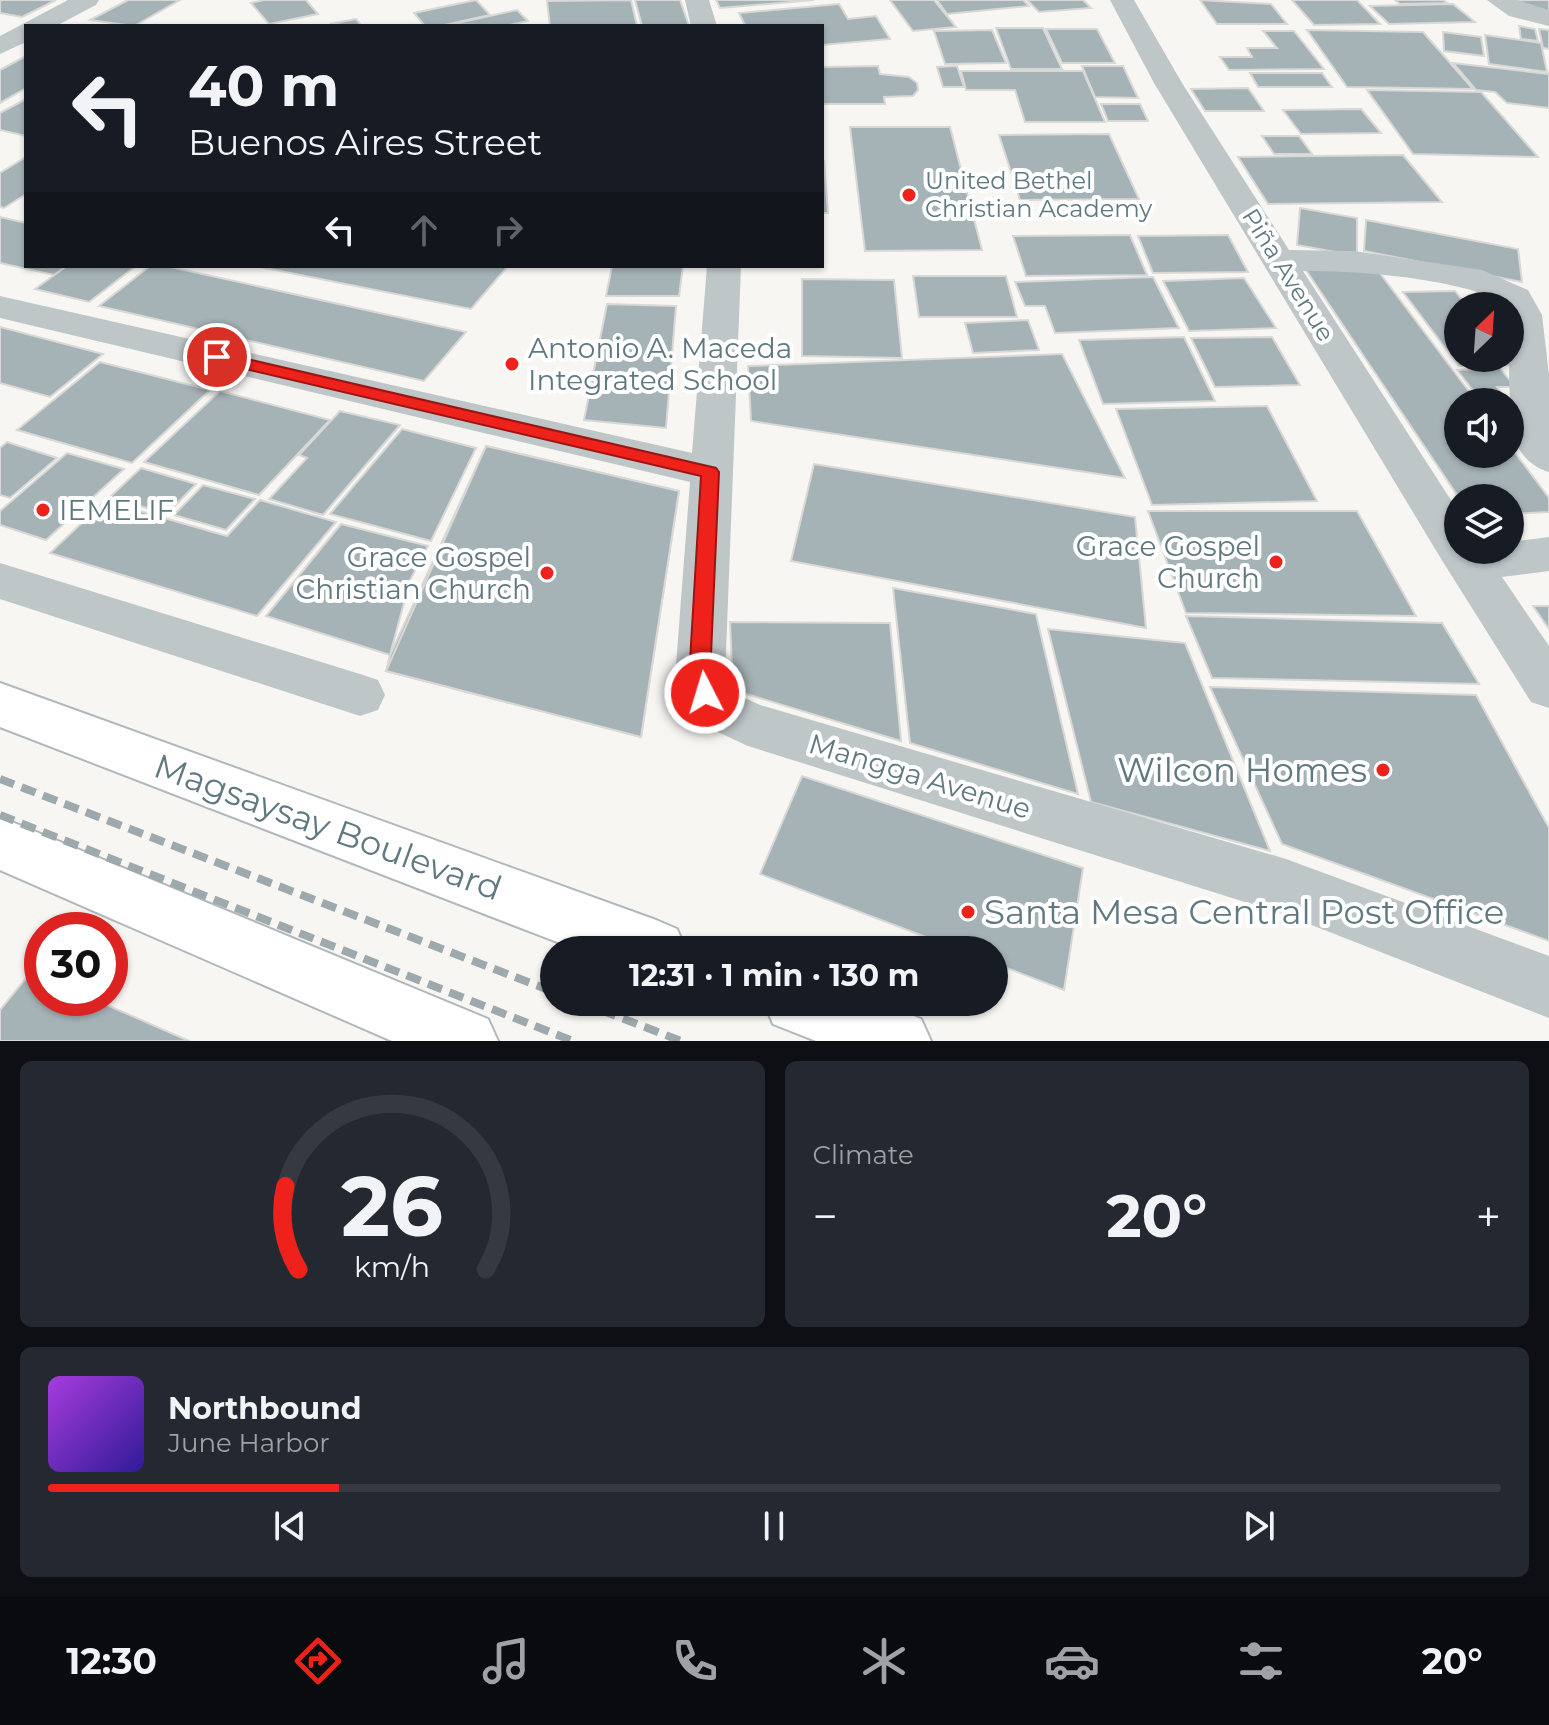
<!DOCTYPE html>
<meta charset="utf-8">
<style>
:root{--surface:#171b24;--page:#242831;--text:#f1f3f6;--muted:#9ea1a6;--line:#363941;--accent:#ef221b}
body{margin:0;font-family:Montserrat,sans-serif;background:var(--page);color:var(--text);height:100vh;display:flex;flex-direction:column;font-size:30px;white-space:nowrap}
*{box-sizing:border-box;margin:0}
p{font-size:26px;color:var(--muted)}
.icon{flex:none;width:44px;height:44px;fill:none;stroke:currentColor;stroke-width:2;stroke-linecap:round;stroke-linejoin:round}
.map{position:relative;height:1041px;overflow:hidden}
.sheet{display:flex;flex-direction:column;gap:20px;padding:20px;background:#0d0f14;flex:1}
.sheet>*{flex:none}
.banner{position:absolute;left:24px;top:24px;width:800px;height:244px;border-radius:0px;box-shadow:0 2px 6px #0004;background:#171b24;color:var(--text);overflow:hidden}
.needle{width:52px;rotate:25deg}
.tools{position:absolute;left:1444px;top:292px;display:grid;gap:16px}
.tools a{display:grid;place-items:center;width:80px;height:80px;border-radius:50%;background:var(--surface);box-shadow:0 2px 6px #0004;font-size:40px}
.speed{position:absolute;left:24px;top:912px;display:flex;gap:16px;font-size:40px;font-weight:700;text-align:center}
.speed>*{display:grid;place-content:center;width:104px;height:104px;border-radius:50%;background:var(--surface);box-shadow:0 2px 6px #0004;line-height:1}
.speed .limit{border:12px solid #d22;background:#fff;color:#111}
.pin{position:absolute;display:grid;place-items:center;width:68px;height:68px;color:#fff;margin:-34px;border:4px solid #fff;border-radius:50%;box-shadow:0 2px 8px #0007}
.me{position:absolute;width:88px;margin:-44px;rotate:355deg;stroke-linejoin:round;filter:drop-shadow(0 0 6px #0008)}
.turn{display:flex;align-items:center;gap:28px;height:168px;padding:0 32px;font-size:36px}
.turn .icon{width:104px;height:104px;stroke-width:2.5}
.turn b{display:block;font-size:56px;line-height:68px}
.lanes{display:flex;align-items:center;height:76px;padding:0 32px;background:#0003;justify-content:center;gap:40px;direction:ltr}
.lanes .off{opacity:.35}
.big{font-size:60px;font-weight:700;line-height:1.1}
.sheet .tile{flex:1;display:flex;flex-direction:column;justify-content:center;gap:12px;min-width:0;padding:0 28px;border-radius:12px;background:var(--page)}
.sheet .dial{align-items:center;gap:0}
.dial svg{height:208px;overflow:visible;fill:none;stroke:var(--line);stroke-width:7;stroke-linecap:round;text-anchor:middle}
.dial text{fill:var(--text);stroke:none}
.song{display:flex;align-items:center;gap:24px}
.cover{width:96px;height:96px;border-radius:12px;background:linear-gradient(135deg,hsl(280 70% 55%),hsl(250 70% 35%))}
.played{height:8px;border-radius:4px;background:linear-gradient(90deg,var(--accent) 20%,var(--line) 20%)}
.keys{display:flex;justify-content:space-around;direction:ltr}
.heat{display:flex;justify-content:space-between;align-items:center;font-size:44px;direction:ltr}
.sheet .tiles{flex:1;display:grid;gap:20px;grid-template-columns:1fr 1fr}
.tile:last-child{grid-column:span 2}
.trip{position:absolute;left:540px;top:936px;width:468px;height:80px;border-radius:40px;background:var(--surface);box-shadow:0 2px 6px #0004;font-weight:700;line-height:80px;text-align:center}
.tabs{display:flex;height:128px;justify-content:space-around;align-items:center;background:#090b0e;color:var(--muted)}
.tabs .icon{width:56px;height:56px}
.tabs .current{color:var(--accent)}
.tabs b{font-size:36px;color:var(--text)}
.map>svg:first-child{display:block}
.building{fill:#a6b3b6;stroke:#d8d8d6;stroke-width:2}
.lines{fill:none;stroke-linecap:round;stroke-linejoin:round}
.major-casing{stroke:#b0b8bb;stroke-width:4}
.minor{fill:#bfc6c8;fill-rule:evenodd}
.major{fill:#fff;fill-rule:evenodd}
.rail{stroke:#9ea9ad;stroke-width:8;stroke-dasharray:15 8;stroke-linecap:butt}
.route{fill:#ef221b;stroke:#9b1612;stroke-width:2}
.poi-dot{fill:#ef221b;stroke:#fff;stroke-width:3}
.labels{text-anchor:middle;stroke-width:8;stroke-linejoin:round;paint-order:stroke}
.far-poi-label{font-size:24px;fill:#607981;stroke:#fff;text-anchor:start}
.far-street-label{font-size:24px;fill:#607981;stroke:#fff}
.poi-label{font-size:28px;fill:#607981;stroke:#fff;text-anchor:start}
.street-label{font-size:28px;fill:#607981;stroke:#fff}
.near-poi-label{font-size:34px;fill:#607981;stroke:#fff;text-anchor:end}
.near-street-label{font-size:34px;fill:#607981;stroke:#fff}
</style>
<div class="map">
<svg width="1549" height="1041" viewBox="0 0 1549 1041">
<rect width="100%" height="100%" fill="#f7f6f3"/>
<!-- building -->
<g class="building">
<path d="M0 0H56L22 17 0 13Z"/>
<path d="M128 0H180L134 26 90 20Z"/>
<path d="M264 0H306L318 14 269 24 251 3Z"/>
<path d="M476 0 490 15 440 26H425L414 13Z"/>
<path d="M631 0 637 26H550L547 1Z"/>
<path d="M635 0H680L689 26H642Z"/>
<path d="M716 0H814L720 8Z"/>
<path d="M890 0H934L956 27 913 31Z"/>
<path d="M937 0H1023L1029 6 947 14Z"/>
<path d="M1027 0H1083L1091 8 1039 12Z"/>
<path d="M1200 0 1271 4 1287 24H1217Z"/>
<path d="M1292 0H1357L1380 24 1314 25Z"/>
<path d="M1395 0H1443L1447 3 1400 4Z"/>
<path d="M1507 0H1549V12Z"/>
<path d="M839 4 848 19 876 16 890 39 822 45V26L740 25H745L739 13Z"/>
<path d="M1453 4 1475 22 1389 24 1370 6Z"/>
<path d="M517 10 528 21 505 26 453 24Z"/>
<path d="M356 19 362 26 330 24Z"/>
<path d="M1519 26 1535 29 1538 41 1521 39Z"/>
<path d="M996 28H1043L1062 69H1011Z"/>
<path d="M1046 29H1097L1115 63H1062Z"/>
<path d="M1539 29 1549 30V49L1543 48Z"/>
<path d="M992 30 1006 63 945 64 934 31Z"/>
<path d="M1307 30 1423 32 1473 89 1347 87Z"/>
<path d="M1263 31H1294L1324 69 1229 70 1220 57H1252L1247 48H1277Z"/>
<path d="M1443 32 1481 37 1484 56 1444 51Z"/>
<path d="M1485 35 1541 43 1547 72 1489 64Z"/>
<path d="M26 56V88L0 103V70Z"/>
<path d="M1453 63 1549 74V108L1507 103 1495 92 1476 90Z"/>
<path d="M878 66 880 74 909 77 917 83 918 90 913 96 884 97 885 104H822V67Z"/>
<path d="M957 66 964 87H943L937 67Z"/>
<path d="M1082 66H1123L1138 98 1095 97Z"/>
<path d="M961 71H1083L1105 122H1025L1015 90H966Z"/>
<path d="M1250 73H1322L1332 87H1258Z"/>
<path d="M1248 88 1264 111H1205L1191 89Z"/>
<path d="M1367 90 1481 92 1538 157 1413 154Z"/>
<path d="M26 99V136L0 130V113Z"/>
<path d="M1101 104H1140L1148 121H1108Z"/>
<path d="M1361 109 1381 133 1301 134 1283 110Z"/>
<path d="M850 127H950L982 250 865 251Z"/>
<path d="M1109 134 1139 199 1020 200 999 135Z"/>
<path d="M1262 136H1299L1312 154H1274Z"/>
<path d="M1403 155 1442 202 1268 204 1238 157Z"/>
<path d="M26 157V194L4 208 0 207V173Z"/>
<path d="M822 161H824L828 213H822Z"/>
<path d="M1300 208 1357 218V256L1297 245Z"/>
<path d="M0 217 26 223V266H67L54 275 0 263Z"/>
<path d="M1366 220 1518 249 1522 282 1364 251Z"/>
<path d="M1130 235 1147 275 1026 276 1013 236Z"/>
<path d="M1228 235 1248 272 1153 273 1138 236Z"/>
<path d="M67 266H136L89 302 35 289Z"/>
<path d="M150 266H166L466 332 424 381 99 306Z"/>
<path d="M255 266H508L471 309Z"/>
<path d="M612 266H683L679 296H606Z"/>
<path d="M1376 268 1477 402H1458V454H1510V446L1549 498V512L1510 514V498H1459L1306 270Z"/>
<path d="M913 276H1006L1017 317H919Z"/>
<path d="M1153 277 1179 328 1055 333 1045 306H1025L1015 282Z"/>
<path d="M1244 278 1276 328 1189 331 1163 281Z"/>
<path d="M802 279 894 280 902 358 802 356Z"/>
<path d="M1455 291 1467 306H1458V358H1509L1515 365 1459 366 1403 292Z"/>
<path d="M607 304 676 306 666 428 584 420Z"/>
<path d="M1028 320 1039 350 973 353 965 323Z"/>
<path d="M0 327 103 354 50 397 0 383Z"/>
<path d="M1184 337 1215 401 1103 404 1079 340Z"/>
<path d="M1272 337 1300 385 1215 387 1191 338Z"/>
<path d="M1062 354 1125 478 751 421 748 366Z"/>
<path d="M100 362 210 390 132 463 17 430Z"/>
<path d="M1500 368 1515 387H1497L1508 402H1482L1457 370Z"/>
<path d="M220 391 330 420 259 495 144 462Z"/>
<path d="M1267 406 1317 501 1152 505 1116 409Z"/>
<path d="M340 411 400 425 323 515 269 499 307 458 299 455Z"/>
<path d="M402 429 476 448 431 541 330 514Z"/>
<path d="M7 442 57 458 10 498 0 495V448Z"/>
<path d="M486 446 679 491 641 737 386 671 390 655Z"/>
<path d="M486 446 679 491 641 737 386 671Z"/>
<path d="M67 453 124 469 46 540 0 525V511Z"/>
<path d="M814 464 1135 517 1146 628 791 561Z"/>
<path d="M141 468 196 484 167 514 110 497Z"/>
<path d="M203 485 255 499 226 530 174 515Z"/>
<path d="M260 500 336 522 257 616 50 553 105 501 227 536Z"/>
<path d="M1148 511H1357L1416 616 1186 613Z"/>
<path d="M341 524 428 546 410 580 390 655 266 616Z"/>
<path d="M893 588 1036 614 1078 794 910 743Z"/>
<path d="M1533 606H1549V629Z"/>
<path d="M1186 616 1442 623 1479 684 1212 678Z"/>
<path d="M730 622 890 623 901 741 733 690Z"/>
<path d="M1048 629 1185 643 1270 851 1091 802Z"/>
<path d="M1210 687 1476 695 1549 828V941L1282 844Z"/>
<path d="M802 776 1083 868 1064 990 994 963V950H960L760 874Z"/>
<path d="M31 972 42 977V998H91L189 1041H0V1010Z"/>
</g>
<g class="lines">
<!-- major casing -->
<g class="major-casing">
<g id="major">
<path d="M0 683 656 920 677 929 686 950H578L0 727Z"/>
<path d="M0 817 488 1019 498 1041H392L0 870Z"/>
<path d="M764 1002H879L921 1019 931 1041H816L773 1024Z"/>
</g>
</g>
<!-- minor -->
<g class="minor">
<path d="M68 0H99L96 5 56 26H26V42L0 54V36Z"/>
<path d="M685 0H709L717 26H691Z"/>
<path d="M1110 0H1134L1182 83 1289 250 1354 251 1482 270 1528 290 1542 315 1549 375V472C1534 468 1519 455 1515 439 1506 396 1510 349 1510 306 1496 306 1485 294 1471 290 1420 276 1355 271 1303 271L1458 511V550H1510V542L1549 537V571L1502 577 1549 646V708L1531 702 1443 562 1154 83Z"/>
<path d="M1487 0H1517L1549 10V26L1509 16Z"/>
<path d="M707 266H741L725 678 732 692 760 705 1286 859 1549 956V1018L1286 915 748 746 696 722 675 678 690 482 0 318V296L692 453Z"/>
<path d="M0 563 360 674 378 680 385 695 378 710 360 716 0 599Z"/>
</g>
<!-- major -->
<use href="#major" class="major"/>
<!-- rail -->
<g class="rail">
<path d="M0 779 554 992"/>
<path d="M0 815 573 1041"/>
<path d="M580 1002 681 1041"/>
</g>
</g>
<!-- route -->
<path class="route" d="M217 352 716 468 719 472 710 678 715 693 712 700 705 702 697 700 689 678 701 476 211 361 209 357Z"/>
<!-- markers -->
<g class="poi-dot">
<circle cx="909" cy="195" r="8"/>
<circle cx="512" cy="364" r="8"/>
<circle cx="43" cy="510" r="8"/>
<circle cx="1276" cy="562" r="8"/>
<circle cx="547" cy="573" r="8"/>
<circle cx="1383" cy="770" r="8"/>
<circle cx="968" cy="912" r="8"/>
</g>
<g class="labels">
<!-- far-poi labels -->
<g class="far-poi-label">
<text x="925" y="189">United Bethel<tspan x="925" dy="28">Christian Academy</tspan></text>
</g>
<!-- far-street labels -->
<g class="far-street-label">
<text transform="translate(1288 275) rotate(58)" y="8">Piña Avenue</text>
</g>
<!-- poi labels -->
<g class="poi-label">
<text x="528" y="358">Antonio A. Maceda<tspan x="528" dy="32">Integrated School</tspan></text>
<text x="59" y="520">IEMELIF</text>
<text x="1260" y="556" text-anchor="end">Grace Gospel<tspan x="1260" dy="32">Church</tspan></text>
<text x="531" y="567" text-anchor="end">Grace Gospel<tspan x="531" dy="32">Christian Church</tspan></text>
</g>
<!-- street labels -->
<g class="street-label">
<text transform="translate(920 776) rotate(17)" y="10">Mangga Avenue</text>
</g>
<!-- near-poi labels -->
<g class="near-poi-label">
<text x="1367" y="782">Wilcon Homes</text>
<text x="984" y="924" text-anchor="start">Santa Mesa Central Post Office</text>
</g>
<!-- near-street labels -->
<g class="near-street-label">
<text transform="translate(328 827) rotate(20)" y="12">Magsaysay Boulevard</text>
</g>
</g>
</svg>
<div class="tools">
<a><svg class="needle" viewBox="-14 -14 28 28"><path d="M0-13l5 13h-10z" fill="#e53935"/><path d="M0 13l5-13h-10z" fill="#9ea1a6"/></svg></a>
<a><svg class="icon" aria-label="sound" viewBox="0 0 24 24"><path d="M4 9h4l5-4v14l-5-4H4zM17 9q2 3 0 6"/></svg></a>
<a><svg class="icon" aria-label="layers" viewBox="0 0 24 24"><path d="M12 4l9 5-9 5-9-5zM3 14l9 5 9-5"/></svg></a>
</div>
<div class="speed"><div class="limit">30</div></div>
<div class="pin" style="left:217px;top:357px;background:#d93025"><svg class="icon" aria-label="arrive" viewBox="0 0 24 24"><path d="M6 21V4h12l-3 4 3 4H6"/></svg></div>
<svg class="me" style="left:705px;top:693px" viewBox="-20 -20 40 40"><circle r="17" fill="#ef221b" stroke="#fff" stroke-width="3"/><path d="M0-11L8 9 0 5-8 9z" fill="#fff"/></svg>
<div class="trip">12:31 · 1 min · 130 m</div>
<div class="banner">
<div class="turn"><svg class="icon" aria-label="left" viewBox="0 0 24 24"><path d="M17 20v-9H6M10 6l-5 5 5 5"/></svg><div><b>40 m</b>Buenos Aires Street</div></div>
<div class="lanes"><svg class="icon" aria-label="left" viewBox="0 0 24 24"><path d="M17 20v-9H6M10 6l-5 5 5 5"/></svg><svg class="icon off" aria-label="ahead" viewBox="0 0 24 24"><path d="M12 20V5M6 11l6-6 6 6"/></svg><svg class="icon off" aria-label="right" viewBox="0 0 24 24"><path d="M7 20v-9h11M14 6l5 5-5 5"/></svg></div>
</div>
</div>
<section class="sheet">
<div class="tiles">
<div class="tile dial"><svg viewBox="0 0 100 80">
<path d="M14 69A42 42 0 1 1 86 69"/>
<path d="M14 69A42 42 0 0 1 9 37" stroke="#ef221b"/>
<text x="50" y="56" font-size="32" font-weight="700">26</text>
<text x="50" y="72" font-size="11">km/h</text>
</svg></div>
<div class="tile"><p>Climate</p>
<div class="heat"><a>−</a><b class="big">20°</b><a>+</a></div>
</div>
<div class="tile">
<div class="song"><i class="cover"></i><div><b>Northbound</b><p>June Harbor</p></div></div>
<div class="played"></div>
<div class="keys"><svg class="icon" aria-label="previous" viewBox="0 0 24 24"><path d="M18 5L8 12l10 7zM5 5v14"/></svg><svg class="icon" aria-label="pause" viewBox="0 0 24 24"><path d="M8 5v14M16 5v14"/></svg><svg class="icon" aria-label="next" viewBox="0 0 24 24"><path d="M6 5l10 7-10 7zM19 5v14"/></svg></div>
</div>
</div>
</section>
<nav class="tabs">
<b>12:30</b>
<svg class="icon current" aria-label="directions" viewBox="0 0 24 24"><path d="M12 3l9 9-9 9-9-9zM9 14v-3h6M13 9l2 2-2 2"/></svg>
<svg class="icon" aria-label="music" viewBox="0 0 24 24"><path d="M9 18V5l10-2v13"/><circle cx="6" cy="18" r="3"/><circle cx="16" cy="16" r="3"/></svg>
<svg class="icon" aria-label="phone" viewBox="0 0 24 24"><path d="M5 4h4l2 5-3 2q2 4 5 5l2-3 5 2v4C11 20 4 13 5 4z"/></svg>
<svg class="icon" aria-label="climate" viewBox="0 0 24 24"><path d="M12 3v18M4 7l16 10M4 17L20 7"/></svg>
<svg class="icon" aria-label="car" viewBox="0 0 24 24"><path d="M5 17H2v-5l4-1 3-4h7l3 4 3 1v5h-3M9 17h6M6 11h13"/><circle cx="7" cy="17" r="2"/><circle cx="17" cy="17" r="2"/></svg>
<svg class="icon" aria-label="filters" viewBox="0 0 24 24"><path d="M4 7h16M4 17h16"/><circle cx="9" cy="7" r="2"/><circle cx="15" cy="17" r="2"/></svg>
<b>20°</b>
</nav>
